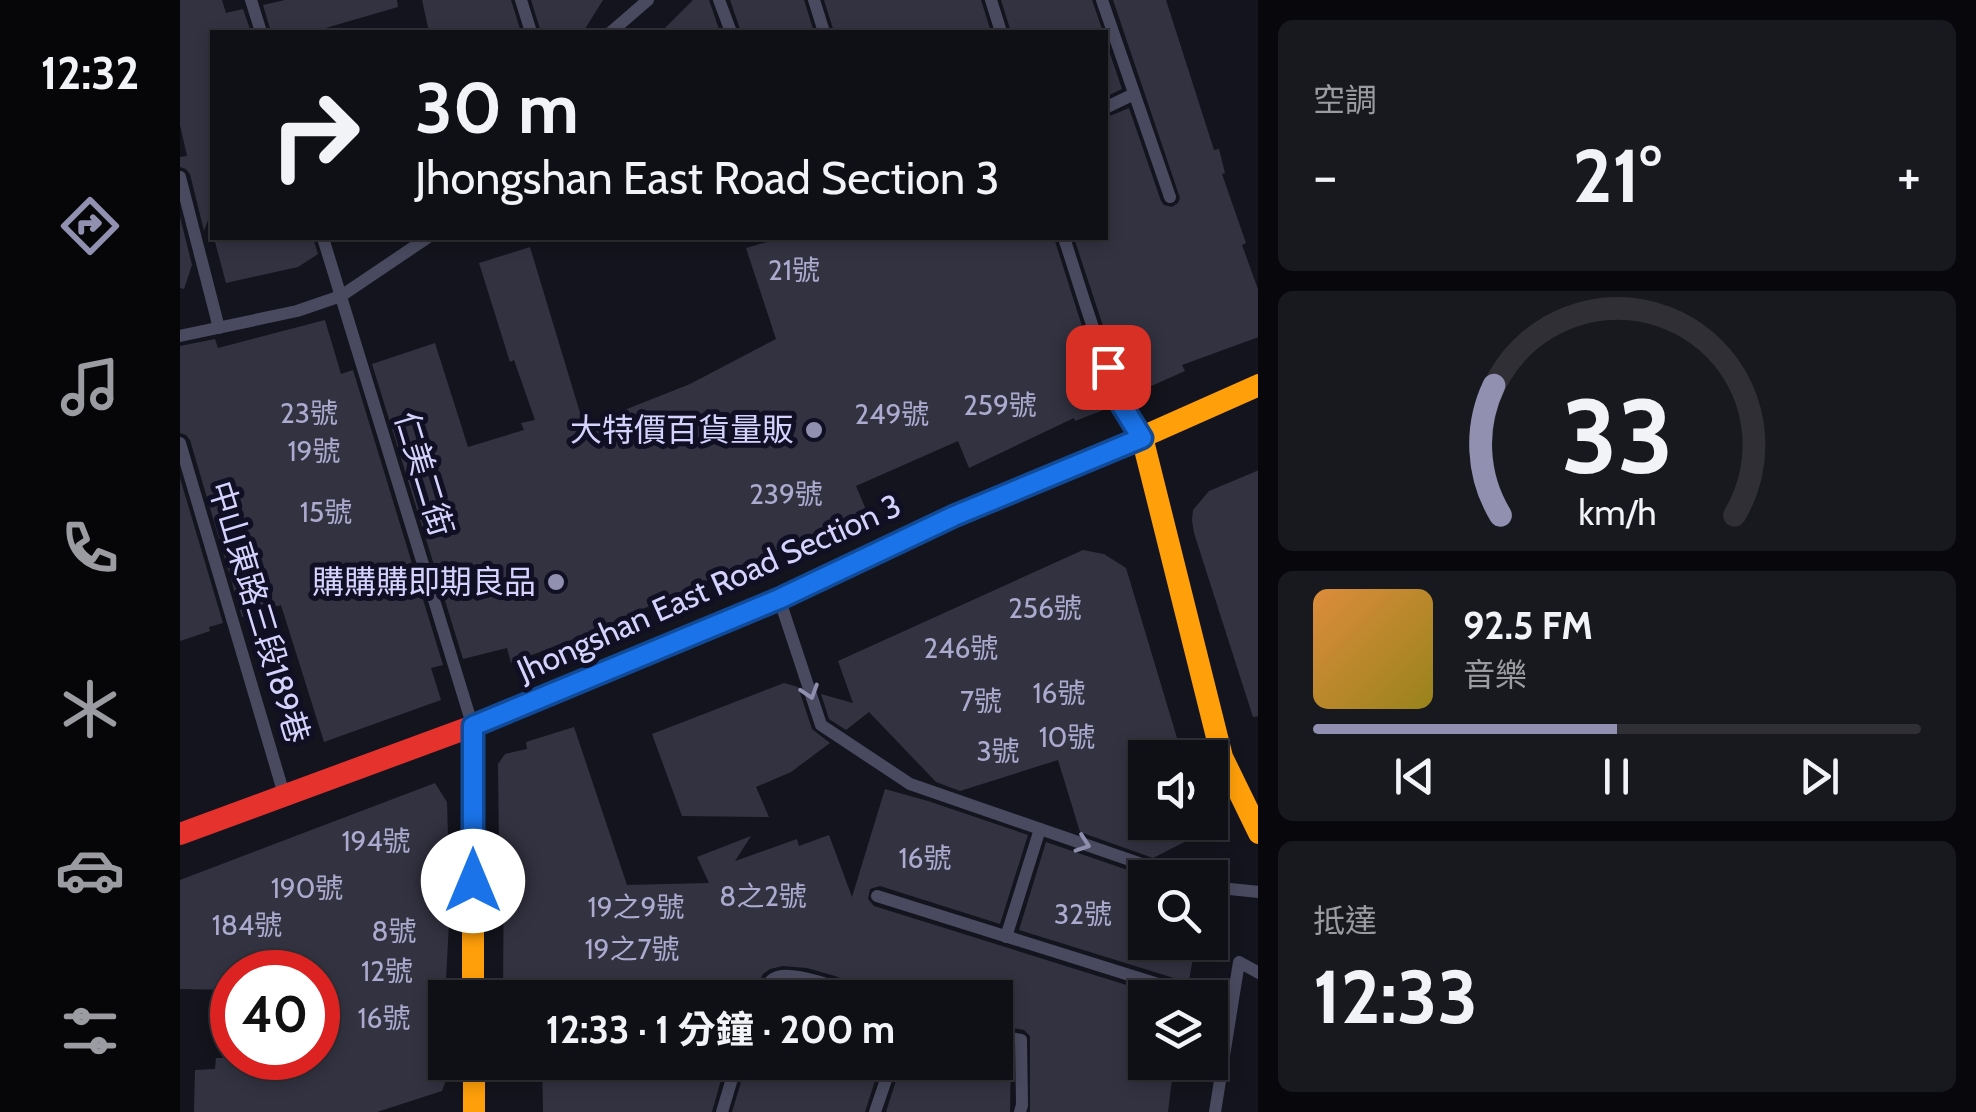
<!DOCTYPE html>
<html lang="zh-TW">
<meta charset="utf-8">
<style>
:root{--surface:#0f0f16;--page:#18181f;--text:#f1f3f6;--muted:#9b9ca1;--line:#2f2f35;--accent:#9190b0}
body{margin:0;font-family:Cabin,"Noto Sans TC",sans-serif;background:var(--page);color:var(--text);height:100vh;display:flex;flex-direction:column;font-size:38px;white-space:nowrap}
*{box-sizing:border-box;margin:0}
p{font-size:32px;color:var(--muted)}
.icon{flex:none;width:55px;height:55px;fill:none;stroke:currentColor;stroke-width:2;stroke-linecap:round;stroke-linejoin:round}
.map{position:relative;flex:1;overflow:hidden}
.details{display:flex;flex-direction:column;gap:20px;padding:20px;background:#08080c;width:718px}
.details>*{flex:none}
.top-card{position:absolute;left:30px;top:30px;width:898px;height:210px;border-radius:0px;box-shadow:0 5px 15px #0003,0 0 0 2px var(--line);background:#0f0f16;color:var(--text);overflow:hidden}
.tools{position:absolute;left:948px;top:740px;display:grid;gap:20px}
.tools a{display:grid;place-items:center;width:100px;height:100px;border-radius:0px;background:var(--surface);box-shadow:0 5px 15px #0003,0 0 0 2px var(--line);font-size:50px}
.speed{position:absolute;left:30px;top:950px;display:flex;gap:20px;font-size:50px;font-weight:700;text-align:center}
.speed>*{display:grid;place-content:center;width:130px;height:130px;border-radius:50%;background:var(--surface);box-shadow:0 5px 15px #0003,0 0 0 2px var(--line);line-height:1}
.speed .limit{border:15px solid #d22;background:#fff;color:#111}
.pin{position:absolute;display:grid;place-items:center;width:85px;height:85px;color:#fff;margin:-42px;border-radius:20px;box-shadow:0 5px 15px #0006}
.me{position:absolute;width:110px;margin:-55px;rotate:0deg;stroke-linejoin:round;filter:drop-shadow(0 0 8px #0008)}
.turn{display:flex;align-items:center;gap:35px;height:210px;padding:0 40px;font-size:45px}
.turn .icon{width:130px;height:130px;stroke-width:2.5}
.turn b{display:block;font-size:70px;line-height:85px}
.big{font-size:75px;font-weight:700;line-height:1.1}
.details .widget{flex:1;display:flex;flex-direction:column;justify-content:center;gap:15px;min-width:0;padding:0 35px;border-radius:15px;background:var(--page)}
.details .dial{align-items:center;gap:0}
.dial svg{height:260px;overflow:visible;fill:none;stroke:var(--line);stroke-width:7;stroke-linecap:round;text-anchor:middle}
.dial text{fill:var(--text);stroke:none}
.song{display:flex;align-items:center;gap:30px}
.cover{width:120px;height:120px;border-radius:15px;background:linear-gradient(135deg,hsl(30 70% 55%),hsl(50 70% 35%))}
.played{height:10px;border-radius:5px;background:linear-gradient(90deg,var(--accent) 50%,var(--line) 50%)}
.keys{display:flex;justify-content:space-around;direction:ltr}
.heat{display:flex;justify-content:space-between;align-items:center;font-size:55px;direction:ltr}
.trip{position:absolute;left:248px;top:980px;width:585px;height:100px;border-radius:0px;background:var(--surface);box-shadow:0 5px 15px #0003,0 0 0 2px var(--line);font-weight:700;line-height:100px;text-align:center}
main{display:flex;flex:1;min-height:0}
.tab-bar{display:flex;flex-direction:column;width:180px;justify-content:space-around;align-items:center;background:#060609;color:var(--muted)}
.tab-bar .icon{width:70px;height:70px}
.tab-bar .active{color:var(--accent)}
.tab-bar b{font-size:45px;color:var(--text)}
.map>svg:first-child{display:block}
.building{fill:#333241}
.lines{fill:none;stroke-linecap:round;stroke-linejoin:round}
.lane{stroke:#494a5f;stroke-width:12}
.slow{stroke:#ff9f0a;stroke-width:22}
.jam{stroke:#e5322d;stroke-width:22}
.oneway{stroke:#8f8eae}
.route-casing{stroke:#114b97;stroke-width:25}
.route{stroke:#1a73e8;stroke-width:18}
.poi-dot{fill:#9190b0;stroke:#110f23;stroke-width:4}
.labels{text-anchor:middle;stroke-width:10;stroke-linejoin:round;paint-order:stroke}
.number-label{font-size:28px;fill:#acabcf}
.poi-label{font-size:32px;fill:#d5d3fe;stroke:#110f23;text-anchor:end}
.street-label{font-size:32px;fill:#d5d3fe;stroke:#110f23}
</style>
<main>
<nav class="tab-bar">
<b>12:32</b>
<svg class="icon active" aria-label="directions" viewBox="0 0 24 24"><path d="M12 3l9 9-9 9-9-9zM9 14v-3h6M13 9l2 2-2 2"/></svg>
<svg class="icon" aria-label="music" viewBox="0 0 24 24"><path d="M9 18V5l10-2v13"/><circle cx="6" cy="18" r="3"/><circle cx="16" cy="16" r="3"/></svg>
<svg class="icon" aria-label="phone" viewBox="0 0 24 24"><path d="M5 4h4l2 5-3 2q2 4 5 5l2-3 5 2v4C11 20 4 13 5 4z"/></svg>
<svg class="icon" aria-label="climate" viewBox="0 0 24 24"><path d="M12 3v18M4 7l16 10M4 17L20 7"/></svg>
<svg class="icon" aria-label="car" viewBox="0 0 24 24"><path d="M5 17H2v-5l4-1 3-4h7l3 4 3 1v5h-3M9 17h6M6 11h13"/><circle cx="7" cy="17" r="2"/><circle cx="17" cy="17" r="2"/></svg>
<svg class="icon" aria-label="filters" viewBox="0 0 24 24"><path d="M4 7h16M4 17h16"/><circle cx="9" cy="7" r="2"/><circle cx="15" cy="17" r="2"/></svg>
</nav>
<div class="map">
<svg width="1079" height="1112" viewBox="0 0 1079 1112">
<rect width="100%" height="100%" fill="#14141e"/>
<!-- building -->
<g class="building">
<path d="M0 0H42L46 13 63 9 71 32H32V219L28 220 24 231 10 174 6 169 0 167V157L7 156 0 125Z"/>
<path d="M105 0H217L218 7 132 32H91L83 5Z"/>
<path d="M242 0H331L341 32H249Z"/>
<path d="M351 0H423L403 32H361Z"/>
<path d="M513 0H529L540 32H481Z"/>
<path d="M550 0H624L634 32H561Z"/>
<path d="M644 0H801L811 32H654Z"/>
<path d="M821 0H912L923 32H831Z"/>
<path d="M933 0H986L1034 150 1039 149 1045 173 1042 174 1066 243 1062 245 1079 292V337L1002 365 1005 371 951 395 926 335 894 238H925V118L949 108 981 201 984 205 992 207 998 203 1000 198Z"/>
<path d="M925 39 942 89 925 97Z"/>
<path d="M0 217 12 265 4 289 0 288Z"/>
<path d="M34 238H133L138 254 118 267 46 283Z"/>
<path d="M601 238H874L907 342 934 406 895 421 894 418 789 468 778 441 676 486 687 512 573 560 409 633 331 663 327 648 283 659 192 364 255 343 288 447 344 430 341 423 355 420 334 360 330 362 299 263 350 247 404 426 510 384 596 339 566 248Z"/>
<path d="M145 320 161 374 173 370 263 665 251 668 261 700 144 742 101 605 62 617 10 440 6 435 0 433V346L35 339 38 348Z"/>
<path d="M1079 470V716L1073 717 1014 533 1012 520 1013 510 1029 491Z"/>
<path d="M0 478 43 623 29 627 30 631 0 641Z"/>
<path d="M903 550 924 554 946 568 1003 758H965V822H1044L973 858 900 832 878 760 780 791 756 782 689 712 666 730 649 719 641 694 673 703 658 661Z"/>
<path d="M604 683 618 687 632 729 650 743 611 772 576 787 589 817 502 816 472 734Z"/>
<path d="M394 727 447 885 529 883 517 857 571 836 555 861 617 839 619 846 649 835 672 897 705 789 748 801 848 835 820 924 700 886 690 889 688 899 694 906 988 998H965V1062H994L988 1112H850V1036L844 1030 815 1025V998H692L686 989 655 976 627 968 603 966 590 969 583 974 571 998H323L324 846 319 847 318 764 325 754 347 749 346 742Z"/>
<path d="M255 783 267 802 270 904 265 998V1062L272 1064 262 1091 197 1112H14L15 1070 35 1069 36 1058H138V972H52V990L0 989V880Z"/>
<path d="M866 842 965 876V942H1005L1004 948 1014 952 1006 998H999L1004 988 997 979 839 930Z"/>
<path d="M604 986 623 988 654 998H592L597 988Z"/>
<path d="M815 1045 831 1048 830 1112H706L722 1062H815Z"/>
<path d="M362 1062H546L532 1112H363Z"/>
<path d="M567 1062H701L685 1112H552Z"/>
</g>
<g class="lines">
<!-- lane -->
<g class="lane">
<path d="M71 0 81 32"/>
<path d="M341 0 351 32"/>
<path d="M539 0 551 32"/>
<path d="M634 0 644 32"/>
<path d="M811 0 821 32"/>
<path d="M922 0 990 197"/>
<path d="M431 32 468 0"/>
<path d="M925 108 954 94"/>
<path d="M0 177 39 328"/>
<path d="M143 238 292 724"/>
<path d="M884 238C906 304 924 375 961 435"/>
<path d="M0 336 117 311 161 296 247 238"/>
<path d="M0 443 103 791"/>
<path d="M600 601 641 725 730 784 1002 878"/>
<path d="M1030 887 1079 892"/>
<path d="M697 896 994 989"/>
<path d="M826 937 860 829"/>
<path d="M581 998C584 991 588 981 595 978 611 969 665 990 682 998"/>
<path d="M815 1035 841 1040 842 1105 840 1112"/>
<path d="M542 1112 557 1062"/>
<path d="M695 1112 712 1062"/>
<path d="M1035 1112 1059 962 1079 973"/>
</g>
<!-- slow -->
<g class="slow">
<path d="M962 437 1042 757 1079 833"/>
<path d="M356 700 599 599 775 515 962 437 1079 385"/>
<path d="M293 726V998"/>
<path d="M294 1062V1112"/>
</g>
<!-- jam -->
<path class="jam" d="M0 834 293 726 356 700"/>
</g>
<!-- one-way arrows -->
<defs><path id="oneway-chevron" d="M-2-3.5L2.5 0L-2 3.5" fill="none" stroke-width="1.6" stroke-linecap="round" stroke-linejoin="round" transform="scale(2.5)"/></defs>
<g class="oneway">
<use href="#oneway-chevron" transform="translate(630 692) rotate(72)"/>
<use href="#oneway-chevron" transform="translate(903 844) rotate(19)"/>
</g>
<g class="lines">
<!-- route casing -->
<g class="route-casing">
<path id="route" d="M293 881V726L599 599 774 516 962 438 941 404 928 367"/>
</g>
<!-- route -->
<use href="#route" class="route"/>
</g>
<!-- markers -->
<g class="poi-dot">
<circle cx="634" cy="430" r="10"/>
<circle cx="376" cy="582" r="10"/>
</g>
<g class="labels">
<!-- number labels -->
<g class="number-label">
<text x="614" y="280">21號</text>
<text x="820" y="415">259號</text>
<text x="129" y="423">23號</text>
<text x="712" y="424">249號</text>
<text x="134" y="461">19號</text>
<text x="606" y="504">239號</text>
<text x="146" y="522">15號</text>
<text x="865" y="618">256號</text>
<text x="781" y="658">246號</text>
<text x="879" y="703">16號</text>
<text x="801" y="711">7號</text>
<text x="887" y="747">10號</text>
<text x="818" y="761">3號</text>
<text x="196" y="851">194號</text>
<text x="745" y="868">16號</text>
<text x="127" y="898">190號</text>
<text x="583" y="906">8之2號</text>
<text x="456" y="917">19之9號</text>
<text x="903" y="924">32號</text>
<text x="67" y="935">184號</text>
<text x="214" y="941">8號</text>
<text x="452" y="959">19之7號</text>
<text x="207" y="981">12號</text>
<text x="204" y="1028">16號</text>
</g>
<!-- poi labels -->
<g class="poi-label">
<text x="614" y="441">大特價百貨量販</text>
<text x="356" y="593">購購購即期良品</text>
</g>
<!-- street labels -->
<g class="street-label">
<text transform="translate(244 474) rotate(73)" y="11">仁美二街</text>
<text transform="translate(529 588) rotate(-24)" y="11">Jhongshan East Road Section 3</text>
<text transform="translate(79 612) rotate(73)" y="11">中山東路三段189巷</text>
</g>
</g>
</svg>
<div class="tools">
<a><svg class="icon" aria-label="sound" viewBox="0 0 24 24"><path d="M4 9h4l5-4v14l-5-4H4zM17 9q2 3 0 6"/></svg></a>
<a><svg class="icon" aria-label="search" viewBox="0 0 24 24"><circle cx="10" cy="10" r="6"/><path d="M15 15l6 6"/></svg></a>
<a><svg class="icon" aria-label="layers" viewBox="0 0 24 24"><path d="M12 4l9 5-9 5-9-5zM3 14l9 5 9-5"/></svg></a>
</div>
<div class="speed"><div class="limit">40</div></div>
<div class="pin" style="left:928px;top:367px;background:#d93025"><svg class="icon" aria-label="arrive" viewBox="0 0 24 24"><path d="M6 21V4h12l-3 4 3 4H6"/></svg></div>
<svg class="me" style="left:293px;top:881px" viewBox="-20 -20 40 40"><circle r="19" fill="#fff"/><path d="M0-13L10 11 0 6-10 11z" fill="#1a73e8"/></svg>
<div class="trip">12:33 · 1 分鐘 · 200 m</div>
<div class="top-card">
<div class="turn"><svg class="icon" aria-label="right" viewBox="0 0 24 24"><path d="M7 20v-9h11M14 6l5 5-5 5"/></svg><div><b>30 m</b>Jhongshan East Road Section 3</div></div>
</div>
</div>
<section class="details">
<div class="widget"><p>空調</p>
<div class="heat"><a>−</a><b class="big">21°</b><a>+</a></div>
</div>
<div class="widget dial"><svg viewBox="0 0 100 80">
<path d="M14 69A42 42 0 1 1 86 69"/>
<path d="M14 69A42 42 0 0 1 12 29" stroke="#9190b0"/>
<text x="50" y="56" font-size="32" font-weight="700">33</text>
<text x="50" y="72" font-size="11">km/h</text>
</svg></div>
<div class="widget">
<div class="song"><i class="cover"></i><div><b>92.5 FM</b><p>音樂</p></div></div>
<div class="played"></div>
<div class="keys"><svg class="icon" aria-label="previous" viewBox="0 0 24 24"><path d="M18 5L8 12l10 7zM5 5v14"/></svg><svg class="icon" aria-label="pause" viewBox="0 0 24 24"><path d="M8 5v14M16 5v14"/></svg><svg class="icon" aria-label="next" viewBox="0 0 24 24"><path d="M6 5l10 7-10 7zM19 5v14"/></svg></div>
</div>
<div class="widget"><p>抵達</p><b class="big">12:33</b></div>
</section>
</main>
